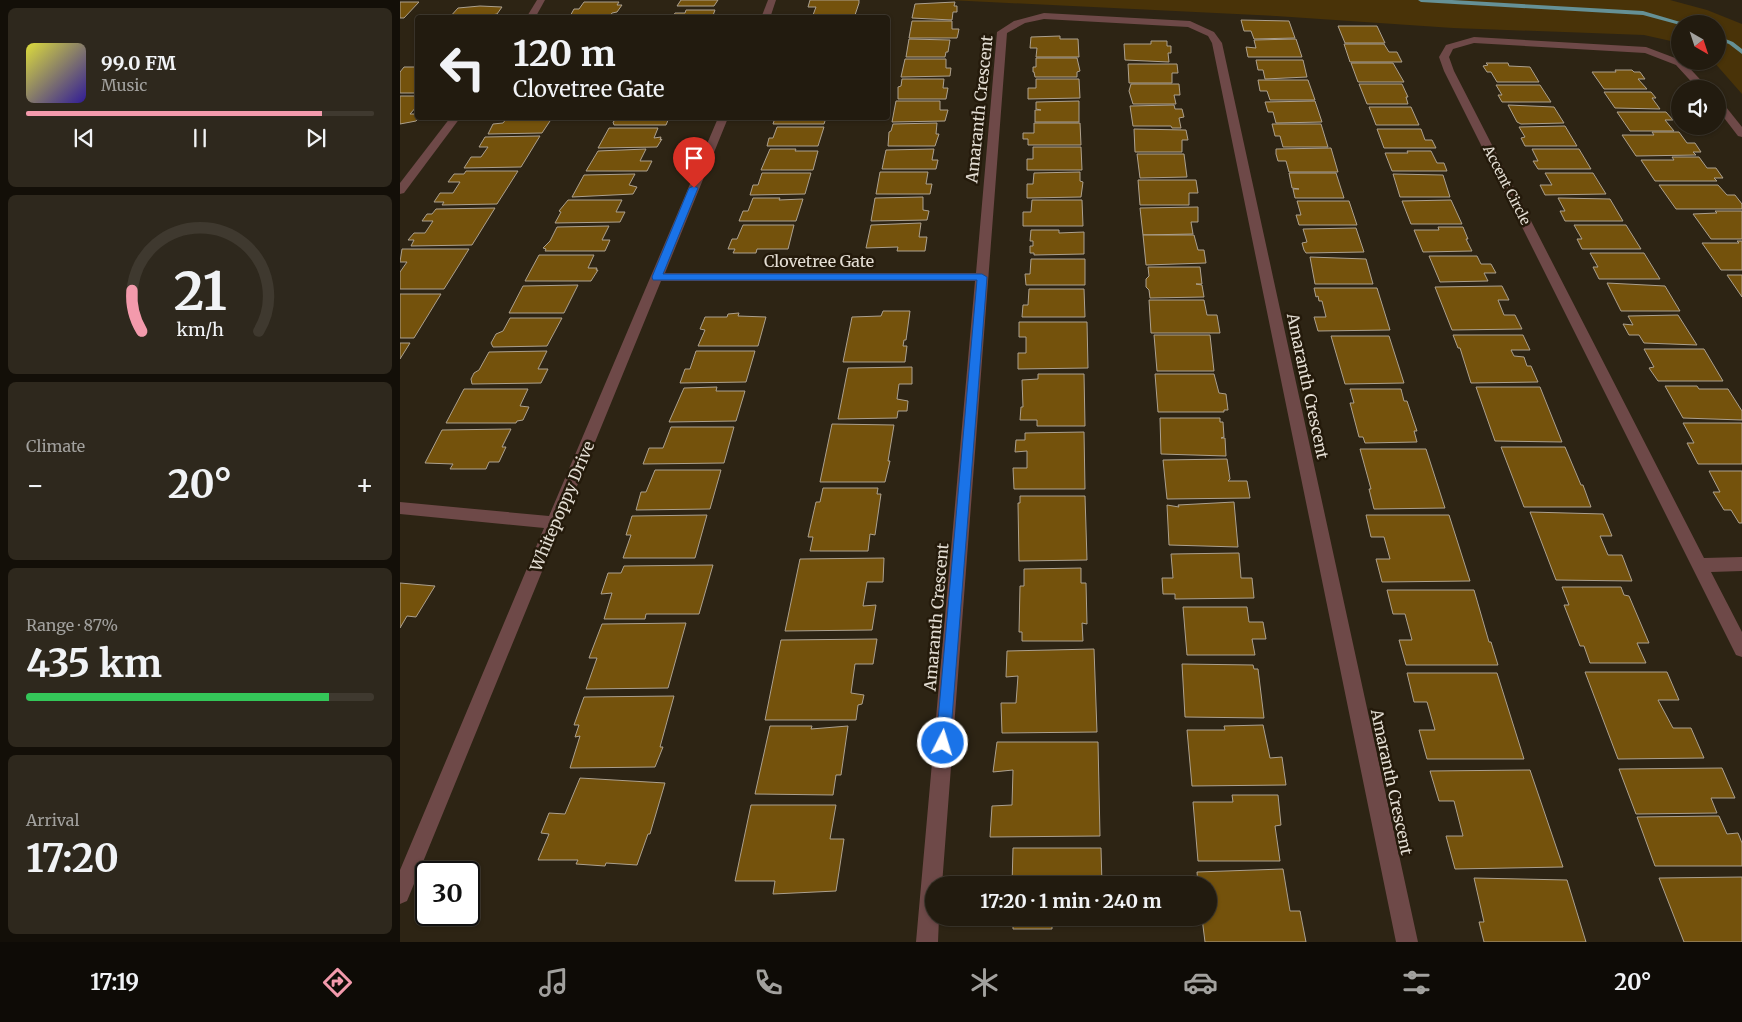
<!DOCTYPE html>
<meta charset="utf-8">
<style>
:root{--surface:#221b0f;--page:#2e281d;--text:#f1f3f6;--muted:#a2a19e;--line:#3f392f;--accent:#f39aac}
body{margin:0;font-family:Merriweather,serif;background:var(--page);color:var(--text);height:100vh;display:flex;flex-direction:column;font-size:19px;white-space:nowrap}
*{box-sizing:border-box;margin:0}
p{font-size:16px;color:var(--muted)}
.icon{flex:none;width:28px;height:28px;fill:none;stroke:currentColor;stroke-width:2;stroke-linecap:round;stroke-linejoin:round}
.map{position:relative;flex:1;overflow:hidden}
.side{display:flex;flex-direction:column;gap:8px;padding:8px;background:#130f08;width:400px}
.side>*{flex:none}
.top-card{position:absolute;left:15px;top:15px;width:475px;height:105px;border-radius:5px;box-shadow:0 1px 4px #0004,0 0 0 1px var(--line);background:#221b0f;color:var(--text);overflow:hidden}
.needle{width:32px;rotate:141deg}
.buttons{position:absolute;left:1271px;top:15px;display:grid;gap:10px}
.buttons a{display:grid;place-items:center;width:55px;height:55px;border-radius:50%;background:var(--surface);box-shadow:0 1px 4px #0004,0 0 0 1px var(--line);font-size:25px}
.speed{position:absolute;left:15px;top:861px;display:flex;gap:10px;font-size:25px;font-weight:700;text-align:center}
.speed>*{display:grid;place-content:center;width:65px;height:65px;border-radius:50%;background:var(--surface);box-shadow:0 1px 4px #0004,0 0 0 1px var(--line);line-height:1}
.speed .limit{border:2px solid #111;border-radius:8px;background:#fff;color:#111}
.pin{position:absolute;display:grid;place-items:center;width:42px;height:42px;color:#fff;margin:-51px -21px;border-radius:50% 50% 50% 0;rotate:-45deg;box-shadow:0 0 5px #0007}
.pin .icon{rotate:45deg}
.me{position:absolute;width:55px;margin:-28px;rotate:5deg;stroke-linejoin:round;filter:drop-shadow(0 0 4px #0008)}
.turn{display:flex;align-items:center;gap:18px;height:105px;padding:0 15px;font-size:22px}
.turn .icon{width:65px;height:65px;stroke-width:2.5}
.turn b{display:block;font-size:35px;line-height:42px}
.big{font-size:38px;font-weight:700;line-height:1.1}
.side .tile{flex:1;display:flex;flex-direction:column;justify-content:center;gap:8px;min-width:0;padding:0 18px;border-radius:8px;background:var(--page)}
.side .dial{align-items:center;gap:0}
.dial svg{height:130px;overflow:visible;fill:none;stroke:var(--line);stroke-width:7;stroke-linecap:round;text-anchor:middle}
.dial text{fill:var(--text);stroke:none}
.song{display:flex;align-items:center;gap:15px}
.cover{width:60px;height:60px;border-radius:8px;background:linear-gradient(135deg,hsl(60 70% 55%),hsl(250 70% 35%))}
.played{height:5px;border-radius:2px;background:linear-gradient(90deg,var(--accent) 85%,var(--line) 85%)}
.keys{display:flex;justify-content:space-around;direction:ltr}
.heat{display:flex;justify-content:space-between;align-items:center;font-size:28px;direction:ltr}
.charge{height:8px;border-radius:4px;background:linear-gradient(90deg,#34c759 87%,var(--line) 0)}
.trip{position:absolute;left:525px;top:876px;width:292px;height:50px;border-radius:25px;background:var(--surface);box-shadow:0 1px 4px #0004,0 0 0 1px var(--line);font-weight:700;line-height:50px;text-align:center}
.tabs{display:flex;height:80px;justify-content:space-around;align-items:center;background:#0e0b06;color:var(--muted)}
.tabs .icon{width:35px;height:35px}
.tabs .active{color:var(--accent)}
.tabs b{font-size:22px;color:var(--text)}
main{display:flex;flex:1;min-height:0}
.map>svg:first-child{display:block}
.green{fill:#493308}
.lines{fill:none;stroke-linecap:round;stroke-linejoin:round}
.stream{fill:#659196;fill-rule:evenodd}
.building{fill:#74520c;stroke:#aca08e}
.minor{fill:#6e4948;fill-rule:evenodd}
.route{fill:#1a73e8;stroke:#114b97}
.labels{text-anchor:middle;stroke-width:5;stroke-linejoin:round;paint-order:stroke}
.far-street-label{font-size:14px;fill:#e4ded4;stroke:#241a0b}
.street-label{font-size:16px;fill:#e4ded4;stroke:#241a0b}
</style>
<main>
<section class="side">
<div class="tile">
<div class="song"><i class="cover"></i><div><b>99.0 FM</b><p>Music</p></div></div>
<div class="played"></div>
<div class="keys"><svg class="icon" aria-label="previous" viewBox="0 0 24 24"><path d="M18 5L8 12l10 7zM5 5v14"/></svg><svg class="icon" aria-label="pause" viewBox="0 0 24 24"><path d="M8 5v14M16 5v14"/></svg><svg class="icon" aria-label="next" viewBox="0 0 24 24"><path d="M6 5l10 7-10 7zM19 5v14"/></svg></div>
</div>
<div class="tile dial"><svg viewBox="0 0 100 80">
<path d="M14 69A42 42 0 1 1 86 69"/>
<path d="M14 69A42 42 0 0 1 8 44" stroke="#f39aac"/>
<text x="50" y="56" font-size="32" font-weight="700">21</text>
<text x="50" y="72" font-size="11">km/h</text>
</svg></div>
<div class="tile"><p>Climate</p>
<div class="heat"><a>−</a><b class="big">20°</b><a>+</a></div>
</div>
<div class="tile"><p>Range · 87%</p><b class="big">435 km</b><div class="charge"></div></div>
<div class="tile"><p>Arrival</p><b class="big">17:20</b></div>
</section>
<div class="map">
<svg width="1342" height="942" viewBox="0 0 1342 942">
<rect width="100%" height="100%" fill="#2d2414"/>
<!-- green -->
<path class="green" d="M548 0H1270L1307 10 1342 24V94L1313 61H1318V24H1280V43L1244 35 1053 28 876 16Z"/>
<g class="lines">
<!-- stream -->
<g class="stream">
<path d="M1018 0H1052L1243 11 1287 24 1280 25 1243 15 1021 2Z"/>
<path d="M1318 36 1333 42 1342 49V54L1329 44 1318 40Z"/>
</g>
</g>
<!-- building -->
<g class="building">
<path d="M281 0H318L314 6H277Z"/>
<path d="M410 0H459V3L455 15H413L416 7H408Z"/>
<path d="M0 2H19L4 18H0Z"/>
<path d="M184 2H219L217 5H222L217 12 212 13 209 17 169 18 174 9H179Z"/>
<path d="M555 2 554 6H557V12H553L552 20 512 18 515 4Z"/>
<path d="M80 6 102 7 97 14 86 16H90L89 18H49L58 8Z"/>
<path d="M286 10H315L312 18H272L275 13H285Z"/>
<path d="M841 20 889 21 895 38 854 39 851 31H844Z"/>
<path d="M512 21H552V29H559L558 34 557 38H509Z"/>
<path d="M938 26H977L985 43H945Z"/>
<path d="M660 36V39H678L679 57H636L637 48H630L631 37Z"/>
<path d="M509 39 550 40 548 52H546L545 57H506Z"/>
<path d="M896 39 902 57H848L846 47 856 48 854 40Z"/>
<path d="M751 41H767V46H771V53H768L769 62 725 60 724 44H751Z"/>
<path d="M944 44H984L989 52H997L1002 62H950Z"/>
<path d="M636 58H677L680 71 677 72V77H635L634 72H633V67H636Z"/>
<path d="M505 59H546V68H551L550 76 501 77Z"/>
<path d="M856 60H903L907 77 865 79 863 70H858Z"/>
<path d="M951 63H993L1004 82H958Z"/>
<path d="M1086 63H1108L1109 66 1130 67 1139 82H1097L1091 72H1087L1083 66 1088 65Z"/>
<path d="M728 64H777L778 73H772V83H729Z"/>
<path d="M4 67H18V93H0V72Z"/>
<path d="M1215 70H1232L1234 72H1240L1245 79H1238L1247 89H1204L1192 72H1216Z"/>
<path d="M502 79H544L543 88H548L546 99H498V87L501 86Z"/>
<path d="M636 79H679L680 98 628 99V88H636Z"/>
<path d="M858 80H908L915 100H870L867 91H860Z"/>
<path d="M731 84H779L780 95H774L776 104H733L729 91Z"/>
<path d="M959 84H1002L1008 97H1006L1008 104H967Z"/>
<path d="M1096 85H1140L1151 102H1102L1098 95H1102Z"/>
<path d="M1204 92H1251L1256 98H1252L1260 109 1215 108Z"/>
<path d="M0 96H18V105L10 114H18L19 118 16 121 0 124Z"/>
<path d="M496 101H540V110H548L545 121 492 122Z"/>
<path d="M679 101V122H635V110H641L636 109V102Z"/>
<path d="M915 101 922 122 876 123 873 112H868L865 102Z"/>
<path d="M774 105 775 109H782L784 117 779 118 781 128H772L771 126H733L730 106Z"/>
<path d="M1108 105 1154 107 1164 123 1121 124 1117 122Z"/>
<path d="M969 107H1011L1019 125H976Z"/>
<path d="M1217 112H1266L1273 120H1265L1274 131H1230Z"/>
<path d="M107 118H152L142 133 88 134 93 124 103 123Z"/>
<path d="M218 118H269L266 125H214L213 122Z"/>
<path d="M375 118H426L424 124H373Z"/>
<path d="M537 123 536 134H539L535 146H488L489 132 491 131 493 124Z"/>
<path d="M634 123H680L681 145H628V139H623V133H634Z"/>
<path d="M872 124H921L928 147H883L880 136H875Z"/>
<path d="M1165 126 1177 146H1125L1121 138 1125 137 1119 127Z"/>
<path d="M377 127H424L418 146H367L369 138H373Z"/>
<path d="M209 128H258L254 138 261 137 260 140 262 139 257 147 198 148Z"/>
<path d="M734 129 786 130 788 140H782V152H735Z"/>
<path d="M977 129H1021L1025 140H1032L1036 148H984Z"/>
<path d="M1252 132H1279L1287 143H1295L1301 152H1293L1296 155 1236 156 1222 135H1254Z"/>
<path d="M140 136 121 167 64 168 71 157H81L88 147H79L85 137Z"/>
<path d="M633 147H681L682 170H627V159H633Z"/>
<path d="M931 148 938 172H889L886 161H878L876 154V149Z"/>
<path d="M246 149 240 161H252L247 171H186L198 151Z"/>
<path d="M370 149H396L395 151H418L413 170H361Z"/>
<path d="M534 149 532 160H538L536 169H482L486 150Z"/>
<path d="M1132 149H1179L1191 169H1138L1133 161H1138Z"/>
<path d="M1007 151H1031L1037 163H1044L1047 171H992L985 153H1008Z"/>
<path d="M737 154H784L787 177 740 178Z"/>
<path d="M1272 157H1299L1307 168H1316L1323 178H1314L1317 181H1255L1241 160H1274Z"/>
<path d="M66 171H118L97 204 42 205 44 202H34L40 193H53L60 182H48L54 174H64Z"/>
<path d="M480 172H528L526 184H532L530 194H476Z"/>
<path d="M680 172V181L683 182 681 197 627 198V184H633L634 173Z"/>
<path d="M362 173H411L405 194 350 195 353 185H358Z"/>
<path d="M889 173H936L944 198H895L893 189H899L892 188Z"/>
<path d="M1145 173H1193L1206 194 1145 195 1140 185H1152Z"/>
<path d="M235 174 229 185 237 187 233 194 172 197 184 175Z"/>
<path d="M993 174 1043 175 1050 197H1000Z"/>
<path d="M738 180H796L798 193H789V205H740Z"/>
<path d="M1259 185H1318L1327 195H1335L1342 204V209H1276Z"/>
<path d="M523 197V210L529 211 527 220 471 221 475 198Z"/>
<path d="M353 198H380L379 200 403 199 396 221H339L343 211H348Z"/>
<path d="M1158 198 1210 199 1223 221H1165L1160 211H1165Z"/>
<path d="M168 200H222L216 212H225L220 222 155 223 161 212 159 211Z"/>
<path d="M632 200H682L683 226H623V212H631Z"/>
<path d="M1051 200 1062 224H1011L1002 201Z"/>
<path d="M897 201H949L957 225H899L896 215H901Z"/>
<path d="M798 207V222H791L793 234 743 235 740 208Z"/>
<path d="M95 208 72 245 11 246 14 240H8L14 233H25L33 221H22L27 214H32L36 209Z"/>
<path d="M1315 211H1342V239H1311L1293 214 1317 213Z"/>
<path d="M521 223 519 237H527L525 251H497L498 247 466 248 471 225Z"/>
<path d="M343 225H394L388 249H357L356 253H333L335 249H328L332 239H337Z"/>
<path d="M1174 225H1226L1241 249H1182L1177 239H1182Z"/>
<path d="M209 226 202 240H210L205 251H145L146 249 143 248 150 241 157 227Z"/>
<path d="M1038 227H1063L1068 239H1066L1072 251 1023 252 1014 230H1039Z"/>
<path d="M956 228 964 252 906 253 904 250 902 243 907 242 903 229Z"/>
<path d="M631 230H659V233L684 232V254L634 255V253H630V246H633V241H630Z"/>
<path d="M743 235H794L798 250H804L806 263 746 265Z"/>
<path d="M1337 241H1342V270H1321L1302 243H1339Z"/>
<path d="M2 249H69L44 289H0V272L7 262H0Z"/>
<path d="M1190 253H1244L1260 279H1199L1193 267H1198Z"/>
<path d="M139 255H194L188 268H197L196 270H198L191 281H125Z"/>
<path d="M1029 256H1077L1081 264H1091L1096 273H1084L1088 281 1040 282Z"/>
<path d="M910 257 966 259 973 284H915Z"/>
<path d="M631 259H685V285H626L625 274H630Z"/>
<path d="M748 267H800L802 284H796L802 285 804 297 750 298 749 290 746 287V279L749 276Z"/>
<path d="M1327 275H1342V297Z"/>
<path d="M1207 283 1265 286 1280 311H1221Z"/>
<path d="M178 285 164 313H109L123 286Z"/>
<path d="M1102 286 1109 300H1098L1104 315H1115L1122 329 1052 330 1035 287Z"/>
<path d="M914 288H977L990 330 918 331 914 317H926L922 301H919L918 296 916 297Z"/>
<path d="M629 289H684L685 317H622L623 305H628Z"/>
<path d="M0 294H41L14 338H0Z"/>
<path d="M749 300H804L807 315H817L820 333H751Z"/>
<path d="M483 311H510L506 340H504L503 346H507L505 362H443L452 317 481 316Z"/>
<path d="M339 313 338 316 366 317 358 346H298L305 330 300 329 305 317H327L328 314Z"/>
<path d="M1278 315 1297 345 1244 343 1239 335H1229L1223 324 1233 325 1228 316Z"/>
<path d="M110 318H162L147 346 93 347 91 343 96 334 103 331Z"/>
<path d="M619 322H687L688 368 618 369V353H626V337H619Z"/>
<path d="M754 335H810L814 371H757Z"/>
<path d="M1053 335H1123L1130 350H1111L1114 356 1124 357 1127 366H1131L1138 382 1071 383 1060 348H1058Z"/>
<path d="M931 336H989L1004 383 945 384Z"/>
<path d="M0 343H10L0 359Z"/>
<path d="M1244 349H1304L1323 381H1258L1249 368 1254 367Z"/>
<path d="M147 351 138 369H148L141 383 72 384 71 379 74 373 79 370 89 352Z"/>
<path d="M296 351H355L346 382 280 383 285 369H290Z"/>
<path d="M512 367V384H499L497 399 508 401 507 411H498L497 418 438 419 448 368Z"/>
<path d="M638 374H684L685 426H637V420H620L621 407H623L622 380 638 379Z"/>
<path d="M755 374H814L819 393 826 394 828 410H824V412H758Z"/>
<path d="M1265 386H1297L1299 389H1328L1342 411V420L1283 418Z"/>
<path d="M317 387 316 391H345L336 421 269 422 284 388Z"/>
<path d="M1076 387H1140L1162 442 1095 441Z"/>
<path d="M64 389H128L120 406 129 407 123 420 117 421 116 423H46Z"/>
<path d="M950 389H1001L1004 401H1007L1017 431H1014L1017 442 965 443 963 437H959L950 403H954Z"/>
<path d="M760 418H820V422H823L824 437 821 438H825L826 456 761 454Z"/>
<path d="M1283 423H1342V464H1298L1287 443H1294Z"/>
<path d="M432 424 494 425 488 461H490L485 482H420Z"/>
<path d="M271 427H334L324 463 243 464 249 448H263Z"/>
<path d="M111 429 102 447H106L99 462H89L86 469H50L53 464 25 463 42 430Z"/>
<path d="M684 432 685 489H614L613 468H627V451L615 452 616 440H625V433Z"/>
<path d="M1101 447H1165L1181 485H1183L1191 507H1124Z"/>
<path d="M960 449H1026L1045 508 974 509 969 489H971Z"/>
<path d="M827 459 830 479 828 481H847L850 498 767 499 763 460Z"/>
<path d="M255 470H321L310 509 236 510 241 492H246Z"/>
<path d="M1309 471H1342V523H1339L1331 510H1324L1313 492H1320Z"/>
<path d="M423 488H478L477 494H481L475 535 470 534 468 551H410L413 537H408L416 502H420Z"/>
<path d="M620 496H685L687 560 619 561 618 503H620Z"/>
<path d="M834 502 838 547 769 545 767 505 779 507 778 505Z"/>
<path d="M1130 512 1203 514 1212 536H1200L1208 555H1222L1232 581 1156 580Z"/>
<path d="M307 515 295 558H223L231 535H226L232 516Z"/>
<path d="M966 515H1049L1070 581 982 582 976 559H990L984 537H971Z"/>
<path d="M839 553 841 578H852L854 598 775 599V594H763L762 578H773L771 554Z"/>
<path d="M484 558 483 582H467L463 606 476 605 472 630 385 631 400 559Z"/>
<path d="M313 565 299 614H246L245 619H204L212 593 201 594 208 573H221L224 566Z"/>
<path d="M681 568V583H686L687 624 682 623 683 641H622V632H619L620 586H624V569Z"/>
<path d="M0 583 35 586 16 617 7 616 0 628Z"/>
<path d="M1162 587H1221L1224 595 1229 596 1249 643H1237L1246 663H1190L1184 646H1180L1164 605H1169Z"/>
<path d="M987 590H1074L1089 642H1091L1098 665H1006L999 640H1012L1005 614H993Z"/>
<path d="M783 607H847L849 622H863L866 639H852L855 655H787Z"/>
<path d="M286 623 268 688 186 689 197 658H189L202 624Z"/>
<path d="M477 639 473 664H455L451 693 464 695 462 704 458 705 456 720H365L381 640Z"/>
<path d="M694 649 697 732 602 733 601 703H616L618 676 606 677 607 651Z"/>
<path d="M782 664 853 665 854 669H858L864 718 785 717Z"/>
<path d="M1185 672H1267L1279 700H1258L1273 728H1291L1304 758 1218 759Z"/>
<path d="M1007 673H1097L1124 759H1027L1019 730H1035L1027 702H1014Z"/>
<path d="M274 696 260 747H263L255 767 170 768 180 736 175 737 179 725H174L184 697Z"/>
<path d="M863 725 870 758 882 757 886 785 792 786 787 730H825L824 726Z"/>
<path d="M370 726H412L411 729 448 726 441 775H436L433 795 355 794Z"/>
<path d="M597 742H698L700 836 590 837 592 806 612 805 613 770 593 772Z"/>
<path d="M1322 768 1335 798H1311L1317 813 1236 814 1219 769Z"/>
<path d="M1130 770 1163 867 1055 869 1046 836H1063L1054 801H1039L1030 771Z"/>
<path d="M180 778 265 783 250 834H248L237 865 206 863 205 866 176 864 178 860H138L149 834 141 833 149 813 165 814Z"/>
<path d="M832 795H878L881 825 875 826 880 861H798L793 802H833Z"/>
<path d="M351 805H436L430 839H444L436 891 373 894 375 881H335Z"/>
<path d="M1319 816 1327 834 1338 833 1342 843V866H1255L1237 817Z"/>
<path d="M613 848H701L702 885H612Z"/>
<path d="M883 869 890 911H900L906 942H805L802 918H809V885H798L797 872Z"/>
<path d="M1342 877V942H1284L1259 878Z"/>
<path d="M1074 878 1167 880 1186 942H1084L1079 922H1084Z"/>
<path d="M601 918H652V929H613V918Z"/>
</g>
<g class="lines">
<!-- minor -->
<g class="minor">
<path d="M137 0H145L135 18H126Z"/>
<path d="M368 0H376L370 18H361Z"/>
<path d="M644 13 790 21 814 32 822 43 1018 942H996L812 43 808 36 788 27 644 19 625 23 607 33 542 885H534V918H539L538 942H516L575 281H261L7 901 0 904V870L144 528 0 514V502L149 516 318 118H328L265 273H576L597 32 614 21Z"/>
<path d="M1074 37 1246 47 1283 61 1309 89H1298L1276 65 1245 53 1074 43 1053 49 1049 57 1054 71 1304 558 1342 557V571L1311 572 1342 632V657L1336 655 1044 71 1039 57 1046 45Z"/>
<path d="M1318 101 1322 102 1342 127V137L1338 136 1318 110Z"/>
<path d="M50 118H60L4 193 0 194V183Z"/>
</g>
</g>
<!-- route -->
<path class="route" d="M294 186 298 188 263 274H582L587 277 550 743 548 748 543 750 538 748 536 743 577 280H253L252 277 289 188Z"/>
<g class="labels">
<!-- far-street labels -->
<g class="far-street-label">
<text transform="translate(1107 185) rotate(63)" y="5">Accent Circle</text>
</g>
<!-- street labels -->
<g class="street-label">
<text transform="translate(579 109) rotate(-84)" y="6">Amaranth Crescent</text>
<text x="419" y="267">Clovetree Gate</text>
<text transform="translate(908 386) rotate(78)" y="6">Amaranth Crescent</text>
<text transform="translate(162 506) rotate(-67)" y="6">Whitepoppy Drive</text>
<text transform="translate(536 617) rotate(-85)" y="6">Amaranth Crescent</text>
<text transform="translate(992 782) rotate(78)" y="6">Amaranth Crescent</text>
</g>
</g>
</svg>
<div class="buttons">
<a><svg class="needle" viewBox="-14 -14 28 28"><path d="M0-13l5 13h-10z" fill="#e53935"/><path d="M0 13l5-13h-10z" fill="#a2a19e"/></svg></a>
<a><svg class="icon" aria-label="sound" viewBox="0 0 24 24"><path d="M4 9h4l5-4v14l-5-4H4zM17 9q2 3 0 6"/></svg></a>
</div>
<div class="speed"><div class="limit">30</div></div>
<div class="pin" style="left:294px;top:188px;background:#d93025"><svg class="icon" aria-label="arrive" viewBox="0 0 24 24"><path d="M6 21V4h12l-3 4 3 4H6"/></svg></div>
<svg class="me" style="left:543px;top:743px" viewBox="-20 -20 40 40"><circle r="17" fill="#1a73e8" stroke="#fff" stroke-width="3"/><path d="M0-11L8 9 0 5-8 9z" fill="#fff"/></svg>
<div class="trip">17:20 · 1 min · 240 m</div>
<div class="top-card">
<div class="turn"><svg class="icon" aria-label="left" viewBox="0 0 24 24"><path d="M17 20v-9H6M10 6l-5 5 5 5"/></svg><div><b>120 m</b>Clovetree Gate</div></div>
</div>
</div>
</main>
<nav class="tabs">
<b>17:19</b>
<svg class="icon active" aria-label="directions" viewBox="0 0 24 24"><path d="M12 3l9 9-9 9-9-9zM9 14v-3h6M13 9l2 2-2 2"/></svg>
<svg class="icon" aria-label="music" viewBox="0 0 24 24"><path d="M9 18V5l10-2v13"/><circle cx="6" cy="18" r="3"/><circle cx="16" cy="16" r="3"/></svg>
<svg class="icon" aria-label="phone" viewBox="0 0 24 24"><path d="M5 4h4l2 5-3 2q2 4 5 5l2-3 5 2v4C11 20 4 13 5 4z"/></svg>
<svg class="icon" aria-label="climate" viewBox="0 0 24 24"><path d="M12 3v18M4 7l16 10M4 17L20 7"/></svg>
<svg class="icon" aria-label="car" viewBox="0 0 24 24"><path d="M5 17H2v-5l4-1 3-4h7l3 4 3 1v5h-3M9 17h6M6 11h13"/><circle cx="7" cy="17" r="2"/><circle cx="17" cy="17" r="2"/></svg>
<svg class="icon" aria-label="filters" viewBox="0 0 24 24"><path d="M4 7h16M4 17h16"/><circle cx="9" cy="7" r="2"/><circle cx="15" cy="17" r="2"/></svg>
<b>20°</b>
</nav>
